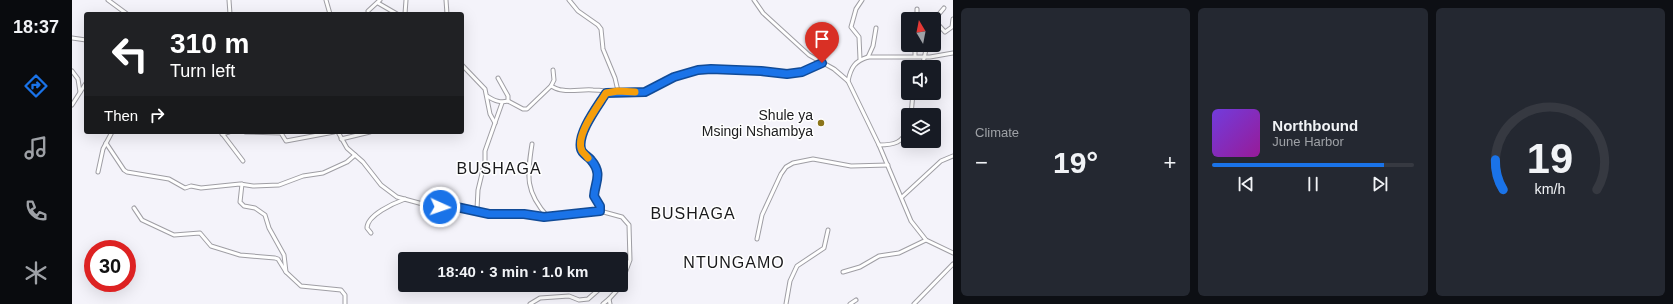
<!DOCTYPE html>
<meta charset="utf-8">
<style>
:root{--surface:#171b24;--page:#242831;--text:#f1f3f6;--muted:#9ea1a6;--line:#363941;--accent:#1a73e8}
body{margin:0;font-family:Arial,sans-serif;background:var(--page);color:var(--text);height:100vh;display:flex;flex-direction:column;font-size:15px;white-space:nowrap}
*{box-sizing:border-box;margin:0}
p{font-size:13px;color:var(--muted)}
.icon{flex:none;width:22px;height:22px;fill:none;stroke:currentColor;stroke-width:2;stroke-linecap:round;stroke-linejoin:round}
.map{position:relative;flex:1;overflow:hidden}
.sheet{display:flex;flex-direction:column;gap:8px;padding:8px;background:#0d0f14;width:720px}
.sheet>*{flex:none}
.hud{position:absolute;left:12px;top:12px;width:380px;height:122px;border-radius:4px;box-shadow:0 4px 16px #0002;background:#202124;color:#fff;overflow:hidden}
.needle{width:26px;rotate:350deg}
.tools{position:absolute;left:829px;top:12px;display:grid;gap:8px}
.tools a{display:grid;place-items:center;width:40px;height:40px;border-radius:4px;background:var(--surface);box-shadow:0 4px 16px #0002;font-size:20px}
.speed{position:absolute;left:12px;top:240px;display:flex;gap:8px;font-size:20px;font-weight:700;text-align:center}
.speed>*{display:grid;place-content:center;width:52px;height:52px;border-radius:50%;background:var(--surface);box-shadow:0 4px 16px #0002;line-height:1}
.speed .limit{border:6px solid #d22;background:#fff;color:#111}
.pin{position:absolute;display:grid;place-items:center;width:34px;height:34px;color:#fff;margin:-41px -17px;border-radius:50% 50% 50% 0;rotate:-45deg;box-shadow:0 0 4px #0007}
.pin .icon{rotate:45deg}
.me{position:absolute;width:44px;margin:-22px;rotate:93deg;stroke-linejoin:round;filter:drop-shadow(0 0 3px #0008)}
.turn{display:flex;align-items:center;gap:14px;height:84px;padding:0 20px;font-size:18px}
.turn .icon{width:52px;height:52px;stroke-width:2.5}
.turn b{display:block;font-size:28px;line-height:34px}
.then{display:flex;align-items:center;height:38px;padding:0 20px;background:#0003;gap:8px;font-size:15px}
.big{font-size:30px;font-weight:700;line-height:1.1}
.sheet .tile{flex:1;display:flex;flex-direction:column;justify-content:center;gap:6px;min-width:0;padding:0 14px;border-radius:6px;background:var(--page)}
.sheet .dial{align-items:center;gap:0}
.dial svg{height:104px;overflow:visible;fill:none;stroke:var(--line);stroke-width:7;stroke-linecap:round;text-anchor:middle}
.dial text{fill:var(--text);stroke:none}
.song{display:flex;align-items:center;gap:12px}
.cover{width:48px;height:48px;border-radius:6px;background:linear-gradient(135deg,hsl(260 70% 55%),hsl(300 70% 35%))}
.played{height:4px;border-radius:2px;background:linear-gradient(90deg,var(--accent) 85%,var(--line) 85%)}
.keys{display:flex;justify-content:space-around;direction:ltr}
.heat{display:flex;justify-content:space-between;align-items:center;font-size:22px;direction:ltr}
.sheet .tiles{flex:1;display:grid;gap:8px;grid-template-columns:repeat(3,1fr)}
.trip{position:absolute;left:326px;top:252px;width:230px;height:40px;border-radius:4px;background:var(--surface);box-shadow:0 4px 16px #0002;font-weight:700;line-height:40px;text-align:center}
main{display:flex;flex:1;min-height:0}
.tabs{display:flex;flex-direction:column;width:72px;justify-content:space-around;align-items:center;background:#090b0e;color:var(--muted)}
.tabs .icon{width:28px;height:28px}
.tabs .active{color:var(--accent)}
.tabs b{font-size:18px;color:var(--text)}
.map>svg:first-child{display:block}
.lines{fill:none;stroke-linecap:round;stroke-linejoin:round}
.minor-casing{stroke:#9f9ea4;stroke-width:5}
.minor{stroke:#fff;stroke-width:3}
.route-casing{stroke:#114b97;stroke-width:10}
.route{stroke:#1a73e8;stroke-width:7}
.slow{stroke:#f59e0b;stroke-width:7}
.poi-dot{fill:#8c751a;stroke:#fff;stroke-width:1.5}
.labels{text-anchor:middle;stroke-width:3;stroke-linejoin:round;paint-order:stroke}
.poi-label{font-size:14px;fill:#1a1a1c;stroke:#fff;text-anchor:end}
.quarter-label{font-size:16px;letter-spacing:1px;fill:#1a1a1c;stroke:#fff}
</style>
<main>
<nav class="tabs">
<b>18:37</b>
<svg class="icon active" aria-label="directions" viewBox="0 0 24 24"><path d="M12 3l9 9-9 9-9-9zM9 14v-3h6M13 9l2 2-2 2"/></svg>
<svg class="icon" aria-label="music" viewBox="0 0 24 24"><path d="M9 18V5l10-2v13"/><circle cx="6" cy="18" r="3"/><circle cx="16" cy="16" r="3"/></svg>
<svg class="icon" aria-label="phone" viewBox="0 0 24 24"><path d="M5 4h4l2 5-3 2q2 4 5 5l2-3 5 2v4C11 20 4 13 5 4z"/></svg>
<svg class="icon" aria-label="climate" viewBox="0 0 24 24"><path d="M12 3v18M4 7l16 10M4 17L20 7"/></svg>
</nav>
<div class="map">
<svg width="881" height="304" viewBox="0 0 881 304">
<rect width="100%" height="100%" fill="#f4f3fa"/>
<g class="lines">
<!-- minor casing -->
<g class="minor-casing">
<g id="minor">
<path d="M36 0 55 14"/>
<path d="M157 0 158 14"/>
<path d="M254 0 258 14"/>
<path d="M374 0 375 14"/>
<path d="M497 0 506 11 526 25 529 29 531 49 543 78 546 91"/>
<path d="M682 0 691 13 737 55 762 69 776 81 807 145 839 221 854 240 881 253"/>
<path d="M306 3 325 14"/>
<path d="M845 9V19"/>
<path d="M296 11 308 0"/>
<path d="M333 14 334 0"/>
<path d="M862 20 873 32 880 27 881 19"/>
<path d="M862 20 872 8"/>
<path d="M0 38 14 40"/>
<path d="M843 45V56"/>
<path d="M796 57 801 46 804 28"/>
<path d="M788 59 787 37 779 27 784 9 790 0"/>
<path d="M390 65 413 89 418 114 423 123"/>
<path d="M848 67 851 63 855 45"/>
<path d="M0 71 6 79 8 92"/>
<path d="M426 78 436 96V101"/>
<path d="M776 81C779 67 783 61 796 57H858L881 53"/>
<path d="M479 86C483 88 486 90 490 90 500 92 511 89 521 90 533 90 560 96 572 92 579 90 586 84 593 81 607 74 622 70 637 69 675 66 716 84 750 63"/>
<path d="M415 96C423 101 428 103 436 101L451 109H455L479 86 482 80 481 70"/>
<path d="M0 105 14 83"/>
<path d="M839 115 841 93"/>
<path d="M149 132 171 161"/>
<path d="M173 132 209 133 214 141 262 132"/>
<path d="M266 132 275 148 291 162 309 185 325 197 358 206H380L417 214H452L476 217 528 211 550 217 557 225 558 260 548 287 537 299 538 304"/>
<path d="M150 134 157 132"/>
<path d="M269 139 298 132"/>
<path d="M34 143 52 170 55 172 97 179 113 188 119 186 129 188 168 184 181 186 207 185 231 176 251 173 275 162 283 155"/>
<path d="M460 144C455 176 453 192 476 217"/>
<path d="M807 145C822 145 831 143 836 128"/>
<path d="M26 172 31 149 40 132"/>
<path d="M170 184 168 202 172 206 183 208 193 215 197 228 212 255 214 272 229 286 269 290 273 295V304"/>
<path d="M830 197 869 161 881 156"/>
<path d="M62 208 70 220 102 235 128 233 139 246 168 255 203 258 206 259 214 272"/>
<path d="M528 211V206L522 196C523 182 531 174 519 160 516 156 510 154 509 149 505 133 526 106 535 93"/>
<path d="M407 213 405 209 406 190 413 161V151L430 103"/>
<path d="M299 233 295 228C295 215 322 203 333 199"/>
<path d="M685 239 690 215 709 174 714 167 721 163 741 159 779 166 816 165"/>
<path d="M771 272 788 267 807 256 827 253 854 240"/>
<path d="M458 304 468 298 497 296 507 300 516 299 532 285"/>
<path d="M531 304 537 299"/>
<path d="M714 304 718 281 725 266 752 248 756 230"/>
<path d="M778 304 784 300"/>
<path d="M842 304 881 264"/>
</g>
</g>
<!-- minor -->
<use href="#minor" class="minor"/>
</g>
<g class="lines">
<!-- route casing -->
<g class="route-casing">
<path id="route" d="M368 207 380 206 417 214H452L472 217 528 211V206L522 196C523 182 531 174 519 160 516 156 510 154 509 149 505 133 526 106 534 93L573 92 602 77 626 70 639 69 689 71 715 74 730 72 750 63"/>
</g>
<!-- route -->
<use href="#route" class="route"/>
<!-- slow -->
<path class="slow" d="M516 158C514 155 511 153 510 151 502 136 527 105 534 93L546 91 563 92"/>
</g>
<!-- markers -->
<circle class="poi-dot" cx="749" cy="123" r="4"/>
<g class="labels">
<!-- poi labels -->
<g class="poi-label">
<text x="741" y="120">Shule ya<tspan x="741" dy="16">Msingi Nshambya</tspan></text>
</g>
<!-- quarter labels -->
<g class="quarter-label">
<text x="427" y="174">BUSHAGA</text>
<text x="621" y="219">BUSHAGA</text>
<text x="662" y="268">NTUNGAMO</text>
</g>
</g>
</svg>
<div class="tools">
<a><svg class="needle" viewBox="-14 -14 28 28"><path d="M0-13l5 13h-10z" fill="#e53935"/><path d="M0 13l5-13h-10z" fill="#9ea1a6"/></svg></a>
<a><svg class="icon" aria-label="sound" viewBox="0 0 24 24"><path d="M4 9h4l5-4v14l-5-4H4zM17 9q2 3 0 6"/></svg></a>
<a><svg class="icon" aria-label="layers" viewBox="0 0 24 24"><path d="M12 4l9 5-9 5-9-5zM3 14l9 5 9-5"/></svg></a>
</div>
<div class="speed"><div class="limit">30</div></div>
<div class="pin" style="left:750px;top:63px;background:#d93025"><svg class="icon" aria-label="arrive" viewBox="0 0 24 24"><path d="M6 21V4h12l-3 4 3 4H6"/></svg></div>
<svg class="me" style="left:368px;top:207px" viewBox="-20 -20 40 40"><circle r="17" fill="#1a73e8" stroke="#fff" stroke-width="3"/><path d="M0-11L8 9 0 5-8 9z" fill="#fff"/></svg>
<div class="trip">18:40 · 3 min · 1.0 km</div>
<div class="hud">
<div class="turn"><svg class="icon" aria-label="left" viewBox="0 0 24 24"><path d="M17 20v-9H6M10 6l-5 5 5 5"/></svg><div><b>310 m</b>Turn left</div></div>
<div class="then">Then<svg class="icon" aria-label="right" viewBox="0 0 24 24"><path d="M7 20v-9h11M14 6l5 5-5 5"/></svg></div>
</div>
</div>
<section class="sheet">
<div class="tiles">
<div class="tile"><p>Climate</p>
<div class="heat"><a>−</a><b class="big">19°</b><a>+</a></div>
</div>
<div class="tile">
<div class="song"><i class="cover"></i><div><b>Northbound</b><p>June Harbor</p></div></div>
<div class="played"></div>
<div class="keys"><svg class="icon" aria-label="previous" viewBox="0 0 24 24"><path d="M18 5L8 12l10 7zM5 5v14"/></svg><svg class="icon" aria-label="pause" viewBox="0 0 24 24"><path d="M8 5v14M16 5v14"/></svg><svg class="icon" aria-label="next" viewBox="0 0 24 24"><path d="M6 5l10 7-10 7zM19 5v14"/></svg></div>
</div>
<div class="tile dial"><svg viewBox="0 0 100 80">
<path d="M14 69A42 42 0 1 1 86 69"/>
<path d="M14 69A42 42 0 0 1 8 46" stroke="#1a73e8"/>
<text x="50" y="56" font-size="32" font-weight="700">19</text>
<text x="50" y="72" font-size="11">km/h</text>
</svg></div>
</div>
</section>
</main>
